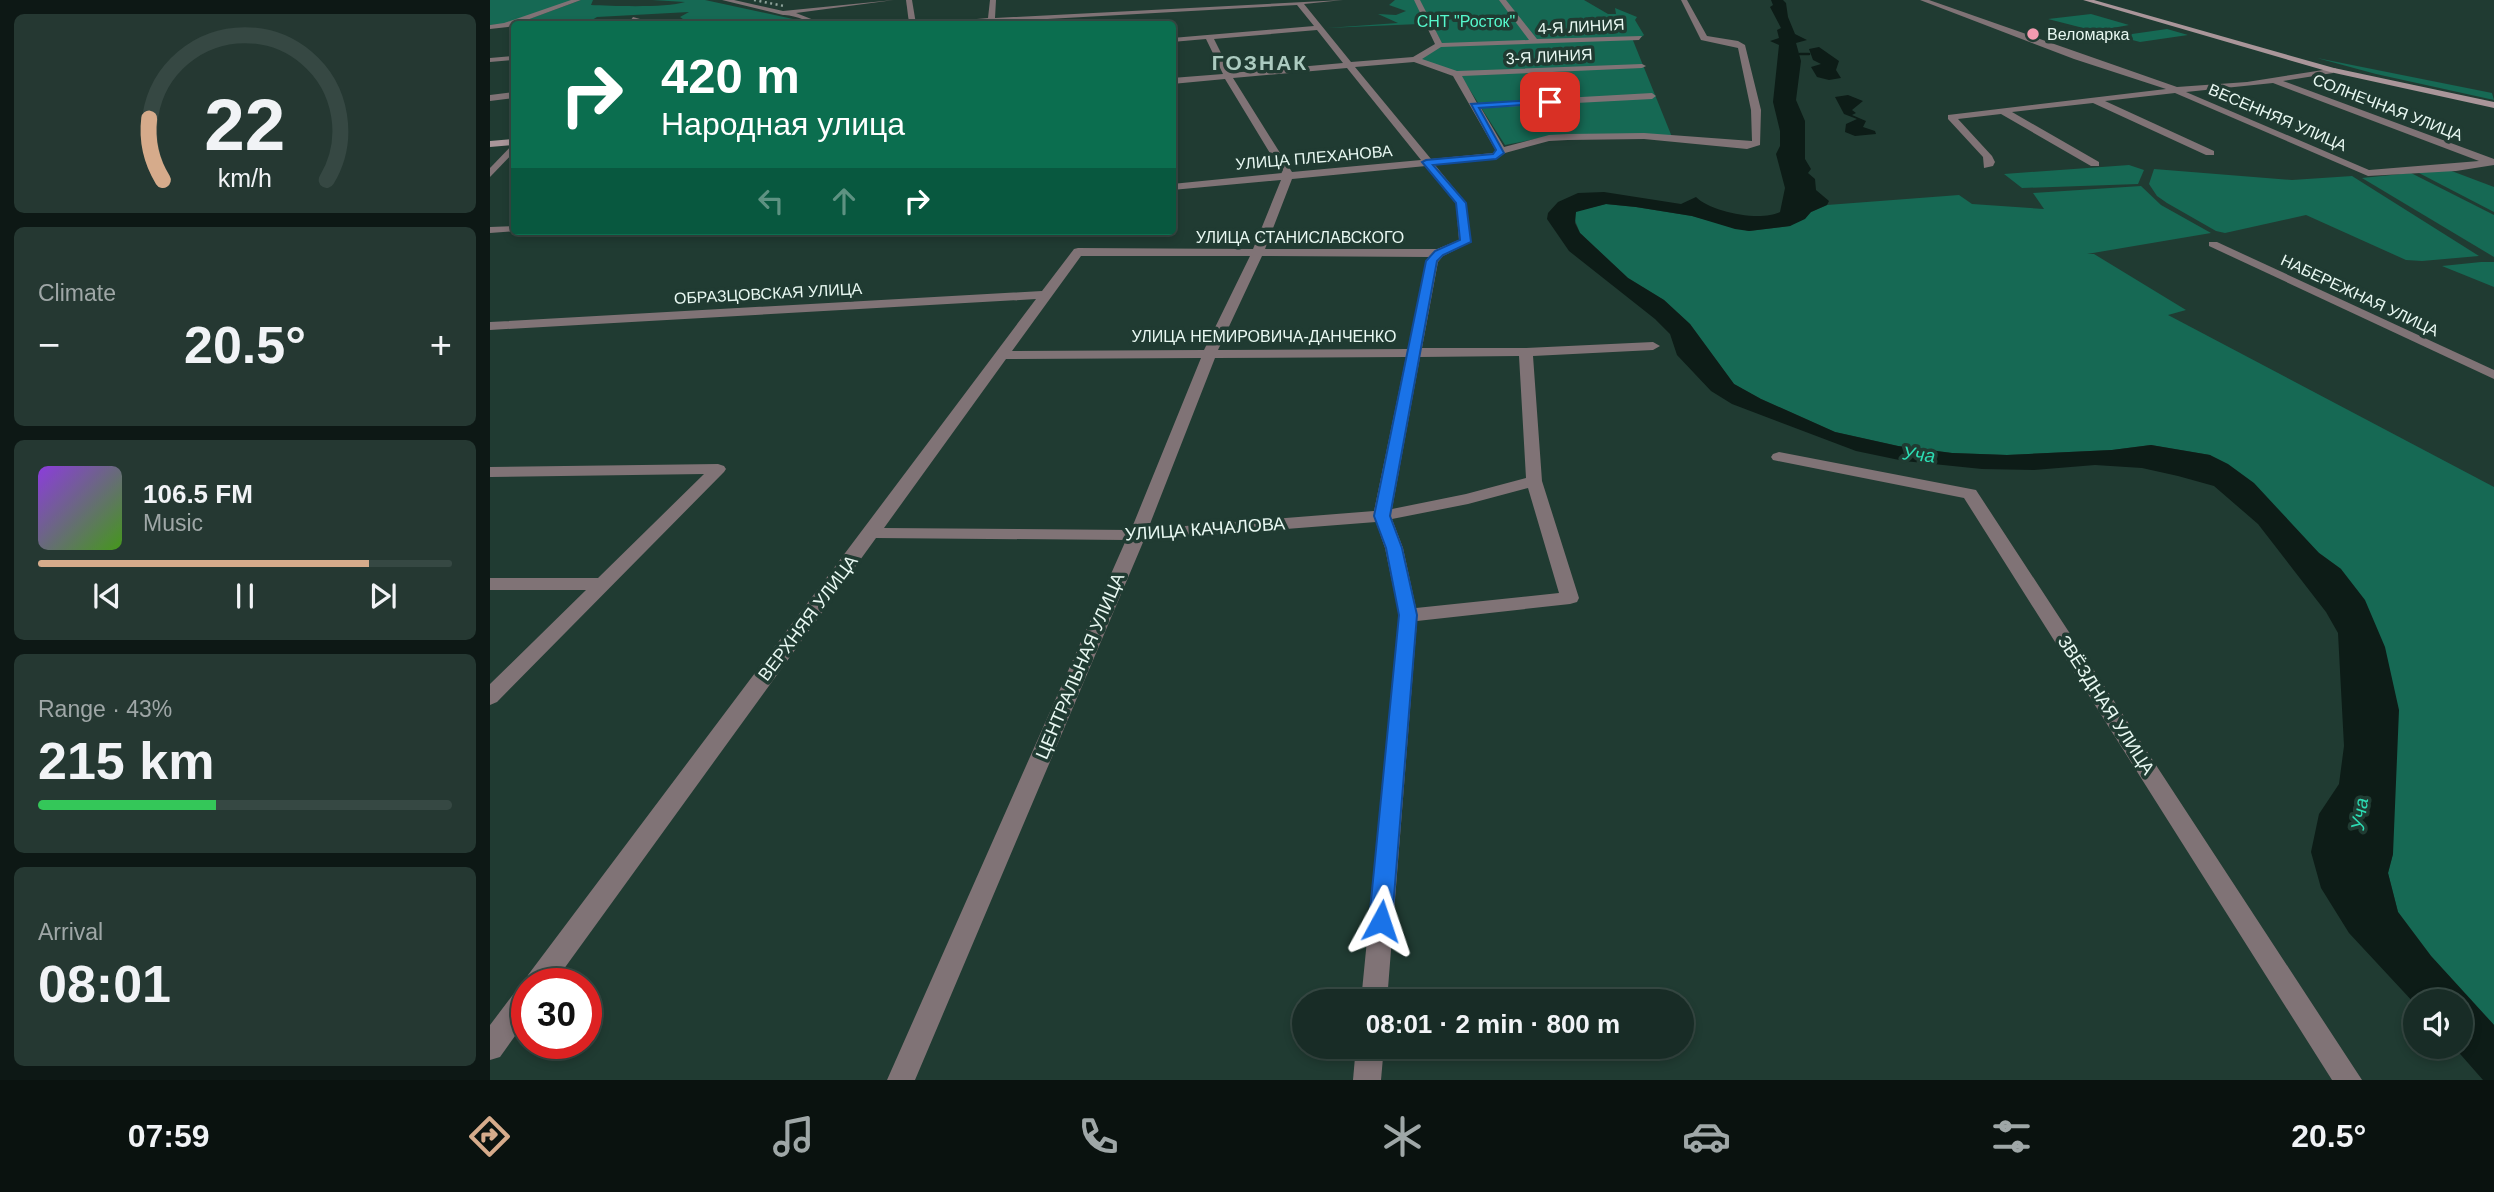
<!DOCTYPE html>
<meta charset="utf-8">
<style>
:root{--surface:#182c26;--page:#253832;--text:#f1f3f6;--muted:#9fa7a7;--line:#364843;--accent:#d6ab8b}
body{margin:0;font-family:Arial,sans-serif;background:var(--page);color:var(--text);height:100vh;display:flex;flex-direction:column;font-size:26px;white-space:nowrap}
*{box-sizing:border-box;margin:0}
p{font-size:23px;color:var(--muted)}
.icon{flex:none;width:38px;height:38px;fill:none;stroke:currentColor;stroke-width:2;stroke-linecap:round;stroke-linejoin:round}
.map{position:relative;flex:1;overflow:hidden}
.sheet{display:flex;flex-direction:column;gap:14px;padding:14px;background:#0d1815;width:490px}
.sheet>*{flex:none}
.top-card{position:absolute;left:21px;top:21px;width:665px;height:214px;border-radius:7px;box-shadow:0 4px 10px #0003,0 0 0 2px var(--line);background:#0b6e4f;color:#fff;overflow:hidden}
.buttons{position:absolute;left:1913px;top:989px;display:grid;gap:14px}
.buttons a{display:grid;place-items:center;width:70px;height:70px;border-radius:50%;background:var(--surface);box-shadow:0 4px 10px #0003,0 0 0 2px var(--line);font-size:35px}
.speed{position:absolute;left:21px;top:968px;display:flex;gap:14px;font-size:35px;font-weight:700;text-align:center}
.speed>*{display:grid;place-content:center;width:91px;height:91px;border-radius:50%;background:var(--surface);box-shadow:0 4px 10px #0003,0 0 0 2px var(--line);line-height:1}
.speed .limit{border:10px solid #d22;background:#fff;color:#111}
.pin{position:absolute;display:grid;place-items:center;width:60px;height:60px;color:#fff;margin:-30px;border-radius:14px;box-shadow:0 4px 10px #0006}
.me{position:absolute;width:77px;margin:-38px;rotate:5deg;stroke-linejoin:round;filter:drop-shadow(0 0 5px #0008)}
.turn{display:flex;align-items:center;gap:24px;height:147px;padding:0 35px;font-size:32px}
.turn .icon{width:91px;height:91px;stroke-width:2.5}
.turn b{display:block;font-size:49px;line-height:60px}
.lanes{display:flex;align-items:center;height:66px;padding:0 35px;background:#0003;justify-content:center;gap:35px;direction:ltr}
.lanes .off{opacity:.35}
.big{font-size:52px;font-weight:700;line-height:1.1}
.sheet .card{flex:1;display:flex;flex-direction:column;justify-content:center;gap:10px;min-width:0;padding:0 24px;border-radius:10px;background:var(--page)}
.sheet .dial{align-items:center;gap:0}
.dial svg{height:182px;overflow:visible;fill:none;stroke:var(--line);stroke-width:7;stroke-linecap:round;text-anchor:middle}
.dial text{fill:var(--text);stroke:none}
.song{display:flex;align-items:center;gap:21px}
.cover{width:84px;height:84px;border-radius:10px;background:linear-gradient(135deg,hsl(270 70% 55%),hsl(100 70% 35%))}
.played{height:7px;border-radius:4px;background:linear-gradient(90deg,var(--accent) 80%,var(--line) 80%)}
.keys{display:flex;justify-content:space-around;direction:ltr}
.heat{display:flex;justify-content:space-between;align-items:center;font-size:38px;direction:ltr}
.charge{height:10px;border-radius:5px;background:linear-gradient(90deg,#34c759 43%,var(--line) 0)}
.trip{position:absolute;left:802px;top:989px;width:402px;height:70px;border-radius:35px;background:var(--surface);box-shadow:0 4px 10px #0003,0 0 0 2px var(--line);font-weight:700;line-height:70px;text-align:center}
.tab-bar{display:flex;height:112px;justify-content:space-around;align-items:center;background:#0a120f;color:var(--muted)}
.tab-bar .icon{width:49px;height:49px}
.tab-bar .current{color:var(--accent)}
.tab-bar b{font-size:32px;color:var(--text)}
main{display:flex;flex:1;min-height:0}
.map>svg:first-child{display:block}
.green{fill:#166954}
.water{fill:#0d1c17}
.lines{fill:none;stroke-linecap:round;stroke-linejoin:round}
.stream{stroke:#0d1c17;stroke-width:2.5}
.street{fill:#807376;fill-rule:evenodd}
.secondary{fill:#aa969a;fill-rule:evenodd}
.rail{stroke:#8fa49c;stroke-width:2.5;stroke-dasharray:2 3.5;stroke-linecap:butt}
.route{fill:#1a73e8;stroke:#114b97;stroke-width:2}
.poi-dot{fill:#f29aaf;stroke:#203b32;stroke-width:2.5}
.labels{text-anchor:middle;stroke-width:7;stroke-linejoin:round;paint-order:stroke}
.far-park-label{font-size:16px;fill:#55f8cc;stroke:#203b32}
.far-street-label{font-size:16px;fill:#e8f8f2;stroke:#203b32}
.far-poi-label{font-size:16px;fill:#e8f8f2;stroke:#203b32;text-anchor:start}
.street-label{font-size:18px;fill:#e8f8f2;stroke:#203b32}
.water-label{font-size:19px;font-style:italic;fill:#2cdcb3;stroke:#203b32}
.far-district-label{font-size:21px;font-weight:bold;letter-spacing:2px;fill:#accbc0;stroke:#203b32}
</style>
<main>
<section class="sheet">
<div class="card dial"><svg viewBox="0 0 100 80">
<path d="M14 69A42 42 0 1 1 86 69"/>
<path d="M14 69A42 42 0 0 1 8 42" stroke="#d6ab8b"/>
<text x="50" y="56" font-size="32" font-weight="700">22</text>
<text x="50" y="72" font-size="11">km/h</text>
</svg></div>
<div class="card"><p>Climate</p>
<div class="heat"><a>−</a><b class="big">20.5°</b><a>+</a></div>
</div>
<div class="card">
<div class="song"><i class="cover"></i><div><b>106.5 FM</b><p>Music</p></div></div>
<div class="played"></div>
<div class="keys"><svg class="icon" aria-label="previous" viewBox="0 0 24 24"><path d="M18 5L8 12l10 7zM5 5v14"/></svg><svg class="icon" aria-label="pause" viewBox="0 0 24 24"><path d="M8 5v14M16 5v14"/></svg><svg class="icon" aria-label="next" viewBox="0 0 24 24"><path d="M6 5l10 7-10 7zM19 5v14"/></svg></div>
</div>
<div class="card"><p>Range · 43%</p><b class="big">215 km</b><div class="charge"></div></div>
<div class="card"><p>Arrival</p><b class="big">08:01</b></div>
</section>
<div class="map">
<svg width="2004" height="1080" viewBox="0 0 2004 1080">
<rect width="100%" height="100%" fill="#203b32"/>
<!-- green -->
<g class="green">
<path d="M0 0H83L16 24 0 25Z"/>
<path d="M91 0H103L101 5C123 6 177 8 195 2L162 0H215L326 24H200L190 17 199 12 107 17 102 20 31 22Z"/>
<path d="M905 0H1094L1118 14H1126L1125 8 1147 17 1145 20 1154 35 1148 40 953 45 945 30H933L929 24 837 28 908 23 888 14 906 15 916 11 899 5Z"/>
<path d="M1601 14 1639 25 1617 29 1635 35 1677 29 1698 35 1650 42 1627 36 1613 38 1594 32 1601 30 1558 19Z"/>
<path d="M1142 38 1182 137H1056L1015 145 969 73 927 59 950 46Z"/>
<path d="M1827 58 2002 93 2004 100 1886 74Z"/>
<path d="M1639 165 1654 170 1648 184 1532 188 1514 174Z"/>
<path d="M1664 169 1802 180 1862 176 1989 256 1932 261 1916 260 1816 215 1735 233 1726 231 1677 203 1667 196 1659 184Z"/>
<path d="M1959 170 2004 187V212L1927 172Z"/>
<path d="M1921 173 2004 215V257L1872 178Z"/>
<path d="M1651 186 1671 205 1721 233 1597 254H1604L1696 310 1678 315 2004 487V1025L1941 956 1908 912 1898 873 1903 854 1851 569 1829 553 1720 455 1661 445 1622 450 1517 455 1462 453 1408 446 1345 432 1271 399 1244 384 1200 324 1174 300 1138 278 1090 233 1084 218 1086 211 1116 204 1146 207 1202 216 1259 231 1300 226 1321 212 1337 205 1469 195 1482 204 1554 209 1543 193Z"/>
<path d="M1991 262H2004V287L1952 266Z"/>
</g>
<!-- water -->
<g class="water">
<path d="M1281 0H1293L1296 3 1298 17 1305 34 1317 40 1306 43 1311 61 1306 100 1315 121V159L1321 169 1318 173 1325 179 1326 190 1339 201 1337 205 1321 212 1315 219 1300 226 1259 231 1245 229 1202 216 1146 207 1116 204 1086 212 1085 223 1090 233 1138 278 1174 300 1200 324 1244 384 1271 399 1345 432 1408 446 1462 453 1517 455 1622 450 1661 445 1720 455 1738 464 1764 483 1829 553 1851 569 1875 600 1895 647 1909 710 1903 854 1898 873 1908 912 1941 956 2004 1025V1080H1993L1964 1047 1970 1046V1001H1925V1004L1859 933 1831 888 1821 852 1829 814 1849 784 1854 746 1848 633 1836 612 1768 524 1724 486 1688 476 1652 468 1605 465 1544 470 1492 469 1414 461 1366 451 1242 404 1221 391 1187 355 1180 334 1165 319 1079 251 1057 219 1058 213 1068 202 1088 193 1114 192 1191 204 1206 197C1221 212 1270 222 1290 212L1295 188 1286 154 1290 146V131L1283 102 1289 45 1280 41 1289 38 1287 30 1291 28 1280 7 1283 5Z"/>
<path d="M1329 47 1349 61 1346 70 1351 78 1339 80 1327 77 1321 67 1331 64 1323 60 1319 49Z"/>
<path d="M1358 95 1373 101 1362 110 1366 113 1362 115 1376 121 1373 127 1385 131 1386 134 1365 136 1355 132 1356 124 1367 119 1354 114 1345 97Z"/>
</g>
<g class="lines">
<!-- stream -->
<path class="stream" d="M1310 54H1319"/>
<!-- street -->
<g class="street">
<path d="M81 0H91L18 27 0 29V25L14 23Z"/>
<path d="M232 0H244L293 11 404 0 306 13 334 24C319 24 305 14 293 15Z"/>
<path d="M416 0H422L426 24 419 23Z"/>
<path d="M500 0H506L505 18 853 0 814 4 861 62 923 57 945 44 924 0H930L952 43 1039 40 1009 0H1016L1047 39 1152 36 1149 40 951 47 932 59 967 71 1152 64 1156 66 1152 68 972 76 987 103 1162 93 1166 96 1162 99 991 108 1014 147 1059 135 1078 134 1154 133 1262 141 1261 110 1248 48 1211 40 1191 0H1197L1217 36 1248 41 1255 45 1271 110 1270 145 1257 149 1154 139 1078 140 1059 141 1015 153 1006 159 945 165 976 203 981 242 953 256 948 262 932 348H1036L1163 342 1170 346 1163 350 1043 356 1052 481 1089 598 1087 602 1080 604 927 621 897 1001H871L909 615 895 548 886 522 654 540 425 1080H397L636 540 386 538 63 984H37V1019L10 1057 0 1060V1025L28 988 35 985 38 975 546 299 0 330V322L552 291 584 249 588 248 763 249 791 180 682 190V184L792 173 735 79 682 84V78L733 74 716 39 682 42V38L824 26 807 5 505 22 504 24H431L498 18ZM827 30 853 63 741 73 724 39ZM924 62 963 76 1006 151 1003 153 941 159 865 67ZM857 68 931 160 802 172 743 78ZM936 166 966 203 969 240 947 249H775L802 179ZM591 256H760L714 350 522 351ZM772 256 939 257 936 261 918 349 728 350ZM1029 356 1036 478 976 494 902 509 930 357ZM916 357 884 511 658 529 725 358ZM711 358 641 530 394 528 516 359ZM1038 488 1069 593 926 608 913 548 902 519 978 504Z"/>
<path d="M1430 0H1439L1687 87 1757 82 1846 68 1843 73 1793 81 2004 159V165L1966 171 1878 176 1685 93 1615 101 1724 151V155H1716L1603 103 1522 112 1609 162V166H1601L1511 114 1468 119 1502 156 1505 162 1503 166 1494 168 1493 157 1458 119V115L1676 89 1584 59ZM1783 83 1989 161 1879 170 1696 92Z"/>
<path d="M143 17 150 19 145 24H138Z"/>
<path d="M24 56V60L0 62V58Z"/>
<path d="M24 92V98L0 101V95Z"/>
<path d="M24 143V152L0 177V168Z"/>
<path d="M24 226V231H28L0 233V227Z"/>
<path d="M1719 242H1727L2004 370V379L1719 246Z"/>
<path d="M1289 452 1486 490 1872 1080H1842L1474 498 1283 460 1281 457 1283 454Z"/>
<path d="M228 464 234 466 236 469 234 472 7 702 0 705V684L96 590H0V578H108L214 474 0 477V467Z"/>
<path d="M866 1046H894L891 1080H863Z"/>
</g>
<!-- secondary -->
<g class="secondary">
<path d="M1593 0H1604L1844 68 2004 102V108L1840 72Z"/>
<path d="M24 139V145L0 147V141Z"/>
</g>
<!-- rail -->
<path class="rail" d="M264 0 294 6"/>
</g>
<!-- route -->
<path class="route" d="M1060 99 1063 103 989 108 1014 153 1006 159 943 165 976 203 981 242 953 255 947 261 900 516 912 548 927 615 902 921 899 929 891 932 883 929 879 921 909 615 896 548 884 516 936 261 945 251 970 240 966 203 932 162 936 160 1003 154 1006 150 981 104Z"/>
<!-- markers -->
<circle class="poi-dot" cx="1543" cy="34" r="7"/>
<g class="labels">
<!-- far-park labels -->
<g class="far-park-label">
<text x="976" y="27">СНТ "Росток"</text>
</g>
<!-- far-street labels -->
<g class="far-street-label">
<text transform="translate(1091 26) rotate(-3)" y="6">4-Я ЛИНИЯ</text>
<text transform="translate(1059 56) rotate(-3)" y="6">3-Я ЛИНИЯ</text>
<text transform="translate(1898 107) rotate(21)" y="6">СОЛНЕЧНАЯ УЛИЦА</text>
<text transform="translate(1788 117) rotate(23)" y="6">ВЕСЕННЯЯ УЛИЦА</text>
<text transform="translate(824 157) rotate(-5)" y="6">УЛИЦА ПЛЕХАНОВА</text>
<text x="810" y="243">УЛИЦА СТАНИСЛАВСКОГО</text>
<text transform="translate(278 293) rotate(-3)" y="6">ОБРАЗЦОВСКАЯ УЛИЦА</text>
<text transform="translate(1870 295) rotate(25)" y="6">НАБЕРЕЖНАЯ УЛИЦА</text>
<text x="774" y="342">УЛИЦА НЕМИРОВИЧА-ДАНЧЕНКО</text>
</g>
<!-- far-poi labels -->
<g class="far-poi-label">
<text x="1557" y="40">Веломарка</text>
</g>
<!-- street labels -->
<g class="street-label">
<text transform="translate(715 529) rotate(-4)" y="6">УЛИЦА КАЧАЛОВА</text>
<text transform="translate(318 618) rotate(-53)" y="6">ВЕРХНЯЯ УЛИЦА</text>
<text transform="translate(590 666) rotate(-67)" y="6">ЦЕНТРАЛЬНАЯ УЛИЦА</text>
<text transform="translate(1616 705) rotate(57)" y="6">ЗВЁЗДНАЯ УЛИЦА</text>
</g>
<!-- water labels -->
<g class="water-label">
<text transform="translate(1429 454) rotate(6)" y="7">Уча</text>
<text transform="translate(1869 814) rotate(-82)" y="7">Уча</text>
</g>
<!-- far-district labels -->
<g class="far-district-label">
<text x="770" y="70">ГОЗНАК</text>
</g>
</g>
</svg>
<div class="buttons">
<a><svg class="icon" aria-label="sound" viewBox="0 0 24 24"><path d="M4 9h4l5-4v14l-5-4H4zM17 9q2 3 0 6"/></svg></a>
</div>
<div class="speed"><div class="limit">30</div></div>
<div class="pin" style="left:1060px;top:102px;background:#d93025"><svg class="icon" aria-label="arrive" viewBox="0 0 24 24"><path d="M6 21V4h12l-3 4 3 4H6"/></svg></div>
<svg class="me" style="left:891px;top:921px" viewBox="-20 -20 40 40"><path d="M0-17L14 15 0 8-14 15z" fill="#1a73e8" stroke="#fff" stroke-width="4"/></svg>
<div class="trip">08:01 · 2 min · 800 m</div>
<div class="top-card">
<div class="turn"><svg class="icon" aria-label="right" viewBox="0 0 24 24"><path d="M7 20v-9h11M14 6l5 5-5 5"/></svg><div><b>420 m</b>Народная улица</div></div>
<div class="lanes"><svg class="icon off" aria-label="left" viewBox="0 0 24 24"><path d="M17 20v-9H6M10 6l-5 5 5 5"/></svg><svg class="icon off" aria-label="ahead" viewBox="0 0 24 24"><path d="M12 20V5M6 11l6-6 6 6"/></svg><svg class="icon" aria-label="right" viewBox="0 0 24 24"><path d="M7 20v-9h11M14 6l5 5-5 5"/></svg></div>
</div>
</div>
</main>
<nav class="tab-bar">
<b>07:59</b>
<svg class="icon current" aria-label="directions" viewBox="0 0 24 24"><path d="M12 3l9 9-9 9-9-9zM9 14v-3h6M13 9l2 2-2 2"/></svg>
<svg class="icon" aria-label="music" viewBox="0 0 24 24"><path d="M9 18V5l10-2v13"/><circle cx="6" cy="18" r="3"/><circle cx="16" cy="16" r="3"/></svg>
<svg class="icon" aria-label="phone" viewBox="0 0 24 24"><path d="M5 4h4l2 5-3 2q2 4 5 5l2-3 5 2v4C11 20 4 13 5 4z"/></svg>
<svg class="icon" aria-label="climate" viewBox="0 0 24 24"><path d="M12 3v18M4 7l16 10M4 17L20 7"/></svg>
<svg class="icon" aria-label="car" viewBox="0 0 24 24"><path d="M5 17H2v-5l4-1 3-4h7l3 4 3 1v5h-3M9 17h6M6 11h13"/><circle cx="7" cy="17" r="2"/><circle cx="17" cy="17" r="2"/></svg>
<svg class="icon" aria-label="filters" viewBox="0 0 24 24"><path d="M4 7h16M4 17h16"/><circle cx="9" cy="7" r="2"/><circle cx="15" cy="17" r="2"/></svg>
<b>20.5°</b>
</nav>
